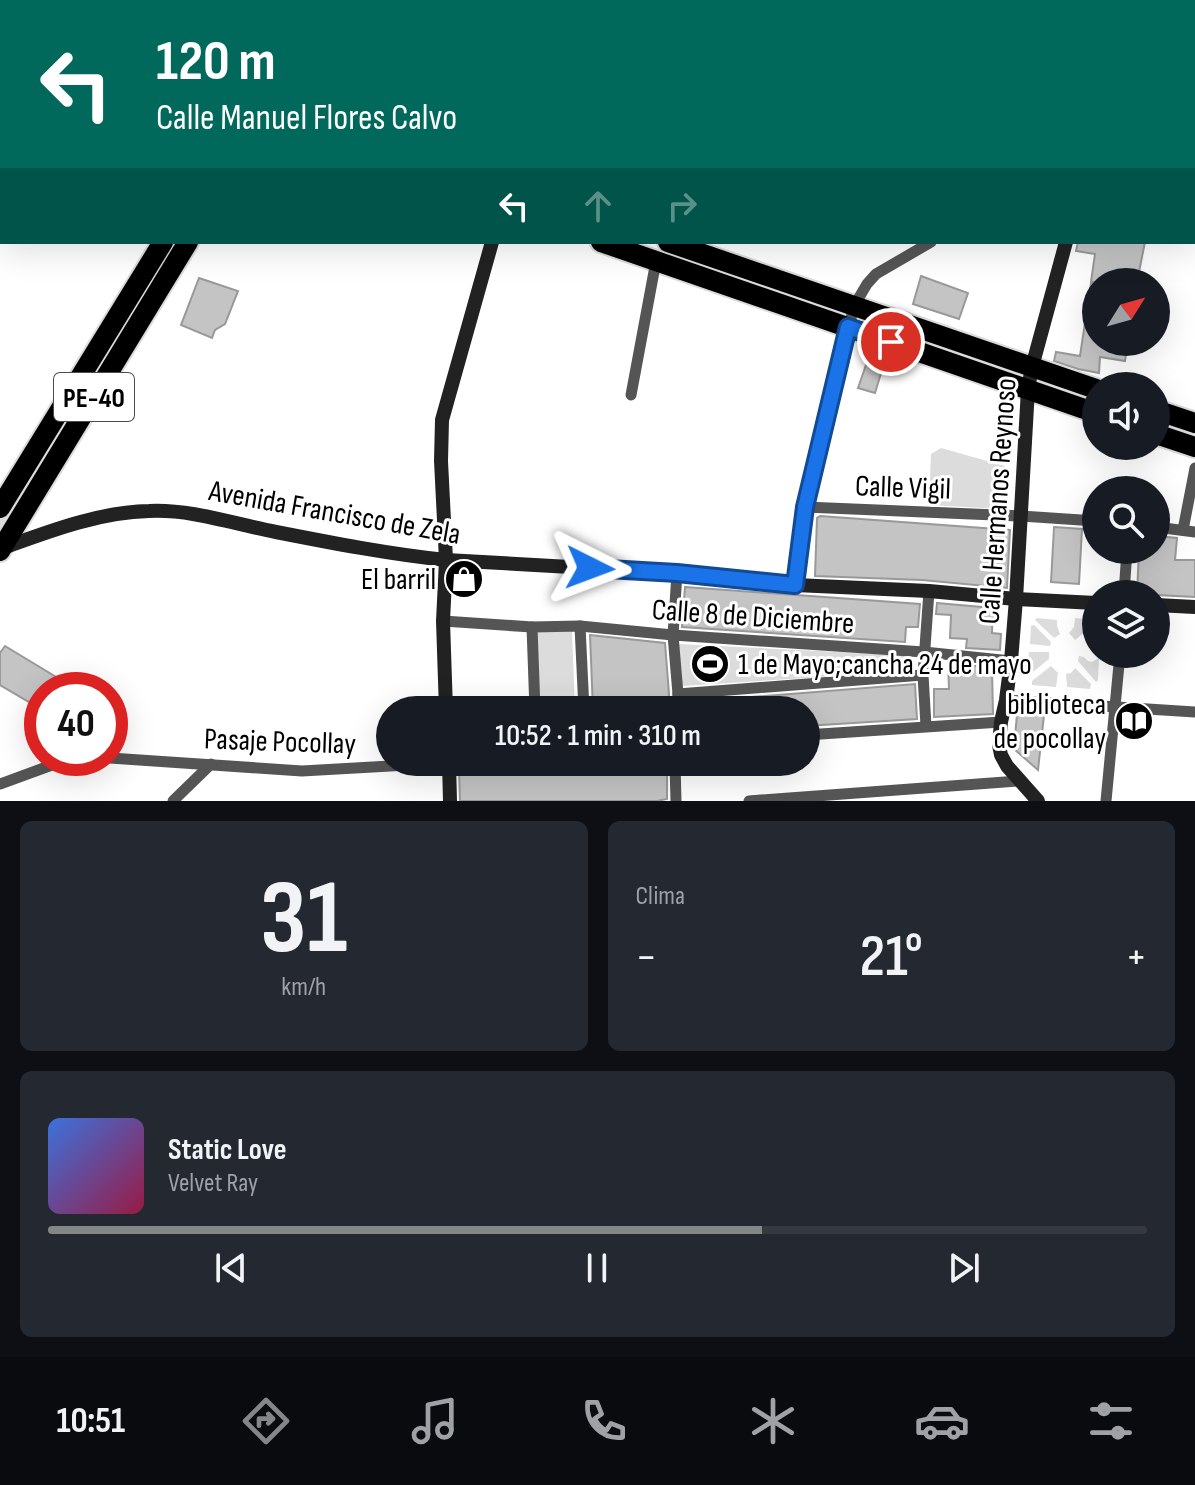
<!DOCTYPE html>
<html lang="es">
<meta charset="utf-8">
<style>
:root{--surface:#171b24;--page:#242831;--text:#f1f3f6;--muted:#9ea1a6;--line:#363941;--accent:#858687}
body{margin:0;font-family:"Sofia Sans Condensed",sans-serif;background:var(--page);color:var(--text);height:100vh;display:flex;flex-direction:column;font-size:30px;white-space:nowrap}
*{box-sizing:border-box;margin:0}
p{font-size:26px;color:var(--muted)}
.icon{flex:none;width:44px;height:44px;fill:none;stroke:currentColor;stroke-width:2;stroke-linecap:round;stroke-linejoin:round}
.map{position:relative;height:801px;overflow:hidden}
.side{display:flex;flex-direction:column;gap:20px;padding:20px;background:#0d0f14;flex:1}
.side>*{flex:none}
.top-card{position:absolute;left:0px;top:0px;width:1196px;height:244px;box-shadow:0 8px 32px #0002;background:#00695c;color:#fff;overflow:hidden}
.needle{width:52px;rotate:53deg}
.fabs{position:absolute;left:1082px;top:268px;display:grid;gap:16px}
.fabs a{display:grid;place-items:center;width:88px;height:88px;border-radius:50%;background:var(--surface);box-shadow:0 8px 32px #0002;font-size:40px}
.speed{position:absolute;left:24px;top:672px;display:flex;gap:16px;font-size:40px;font-weight:700;text-align:center}
.speed>*{display:grid;place-content:center;width:104px;height:104px;border-radius:50%;background:var(--surface);box-shadow:0 8px 32px #0002;line-height:1}
.speed .limit{border:12px solid #d22;background:#fff;color:#111}
.pin{position:absolute;display:grid;place-items:center;width:68px;height:68px;color:#fff;margin:-34px;border:4px solid #fff;border-radius:50%;box-shadow:0 2px 8px #0007}
.me{position:absolute;width:88px;margin:-44px;rotate:93deg;stroke-linejoin:round;filter:drop-shadow(0 0 6px #0008)}
.turn{display:flex;align-items:center;gap:28px;height:168px;padding:0 24px;font-size:36px}
.turn .icon{width:104px;height:104px;stroke-width:2.5}
.turn b{display:block;font-size:56px;line-height:68px}
.lanes{display:flex;align-items:center;height:76px;padding:0 24px;background:#0003;justify-content:center;gap:40px;direction:ltr}
.lanes .off{opacity:.35}
.big{font-size:60px;font-weight:600;line-height:1.1}
.side .card{flex:1;display:flex;flex-direction:column;justify-content:center;gap:12px;min-width:0;padding:0 28px;border-radius:12px;background:var(--page)}
.side .dial{align-items:center;gap:0}
.dial b{font-size:104px;line-height:1}
.song{display:flex;align-items:center;gap:24px}
.cover{width:96px;height:96px;border-radius:12px;background:linear-gradient(135deg,hsl(220 70% 55%),hsl(340 70% 35%))}
.played{height:8px;border-radius:4px;background:linear-gradient(90deg,var(--accent) 65%,var(--line) 65%)}
.keys{display:flex;justify-content:space-around;direction:ltr}
.heat{display:flex;justify-content:space-between;align-items:center;font-size:44px;direction:ltr}
.side .tiles{flex:1;display:grid;gap:20px;grid-template-columns:1fr 1fr}
.card:last-child{grid-column:span 2}
.trip{position:absolute;left:376px;top:696px;width:444px;height:80px;border-radius:40px;background:var(--surface);box-shadow:0 8px 32px #0002;font-weight:600;line-height:80px;text-align:center}
.tabs{display:flex;height:128px;justify-content:space-around;align-items:center;background:#090b0e;color:var(--muted)}
.tabs .icon{width:56px;height:56px}
.tabs .selected{color:var(--accent)}
.tabs b{font-size:36px;color:var(--text)}
.map>svg:first-child{display:block}
.green{fill:#dcdcdc}
.building{fill:#c4c4c4;stroke:#999;stroke-width:2}
.lines{fill:none;stroke-linecap:round;stroke-linejoin:round}
.primary-casing{stroke:#dbdbdb;stroke-width:20}
.highway-casing{stroke:#dbdbdb;stroke-width:24}
.street{stroke:#555;stroke-width:11}
.secondary{stroke:#222;stroke-width:14}
.primary{stroke:#000;stroke-width:16}
.highway{stroke:#000;stroke-width:20}
.route-casing{stroke:#114b97;stroke-width:20}
.route{stroke:#1a73e8;stroke-width:14}
.labels{text-anchor:middle;stroke-width:6;stroke-linejoin:round;paint-order:stroke}
.shield{fill:#fff;stroke:#4c4c4c;stroke-width:2}
.shield-label{font-size:28px;font-weight:bold;fill:#000}
.street-label{font-size:30px;fill:#000;stroke:#fff}
.poi-label{font-size:30px;fill:#000;stroke:#fff;text-anchor:end}
</style>
<div class="map">
<svg width="1195" height="801" viewBox="0 0 1195 801">
<rect width="100%" height="100%" fill="#fff"/>
<!-- green -->
<g class="green">
<path d="M167 242H181L0 540V518Z"/>
<path d="M941 448 1005 466 1001 509 929 505 931 454Z"/>
<path d="M1037 618 1057 620V626L1060 634 1054 638 1035 620Z"/>
<path d="M1075 618 1096 620V623L1075 640 1069 633 1074 627Z"/>
<path d="M1034 625 1051 642 1050 646 1030 644 1031 626Z"/>
<path d="M529 629 572 631 575 710H532Z"/>
<path d="M678 644 902 655 907 658 909 666 904 671 898 672 681 686Z"/>
<path d="M1029 652H1049V659L1029 675 1027 674Z"/>
<path d="M1079 656 1084 657 1088 661 1092 662 1099 658 1098 680 1096 682 1078 661Z"/>
<path d="M1051 666 1058 673 1056 687 1032 685V681Z"/>
<path d="M1075 668 1091 684 1090 689 1067 687 1066 674 1071 673Z"/>
</g>
<!-- building -->
<g class="building">
<path d="M1078 242H1145L1137 282H1091L1095 254 1076 251Z"/>
<path d="M921 276 968 293 959 319 913 304Z"/>
<path d="M199 278 238 291 225 324 215 330 212 338 181 325Z"/>
<path d="M1091 283H1096V342H1128L1125 361 1100 357 1099 373 1078 369 1054 361 1056 352 1080 356Z"/>
<path d="M866 365 882 370 875 393 858 388Z"/>
<path d="M820 516 1010 530 1007 588 922 580 815 576 817 518Z"/>
<path d="M1054 527 1082 529 1079 584 1051 582Z"/>
<path d="M1156 536 1177 538 1175 560H1195V597L1137 594 1139 550H1156Z"/>
<path d="M685 587 920 604 918 627H906L905 642 682 627Z"/>
<path d="M937 603 993 608 992 633 1001 634 1000 650 966 648 967 639 950 638 951 615 936 614Z"/>
<path d="M590 635 665 643 669 694 668 710H593Z"/>
<path d="M5 646 61 680 51 690H42V698L34 705 0 685V653Z"/>
<path d="M948 663 992 668 993 714 934 717V689H949Z"/>
<path d="M915 684 917 719 806 726V710H688L689 702Z"/>
<path d="M1017 714 1044 715 1038 770 1014 749Z"/>
<path d="M588 762H667V799L657 801H460L459 771 524 768Z"/>
</g>
<g class="lines">
<!-- primary casing -->
<g class="primary-casing">
<g id="primary">
<path d="M0 44H2"/>
<path d="M0 70 2 71"/>
</g>
</g>
<!-- highway casing -->
<g class="highway-casing">
<g id="highway">
<path d="M257 2 258 0"/>
<path d="M288 2 289 0"/>
<path d="M601 242 1096 413"/>
<path d="M668 242 1096 389"/>
<path d="M1156 410 1195 423"/>
<path d="M1156 434 1195 447"/>
<path d="M0 508 163 242"/>
<path d="M0 551 188 242"/>
</g>
</g>
<!-- street -->
<g class="street">
<path d="M729 0 745 2"/>
<path d="M121 2V0"/>
<path d="M241 2 243 0"/>
<path d="M436 2 437 0"/>
<path d="M583 2V0"/>
<path d="M783 2V0"/>
<path d="M631 395 656 261"/>
<path d="M805 507 1021 516 1096 521"/>
<path d="M1156 527 1195 532"/>
<path d="M1183 530 1195 468"/>
<path d="M677 573 673 635 678 694 677 710"/>
<path d="M795 585 805 507 854 306 867 284 876 274 931 242"/>
<path d="M1124 594 1127 550"/>
<path d="M443 621 532 627 580 626 673 635 924 652 1011 661"/>
<path d="M580 626 584 710"/>
<path d="M532 627 535 710"/>
<path d="M678 694 923 675"/>
<path d="M1006 700 1195 712"/>
<path d="M926 726 923 675 929 591"/>
<path d="M806 735 1001 722"/>
<path d="M110 758 302 771 461 762"/>
<path d="M675 762 676 801"/>
<path d="M0 784 71 758"/>
<path d="M173 801 211 764"/>
<path d="M749 801 1019 781"/>
<path d="M1106 801 1120 654"/>
</g>
<!-- secondary -->
<g class="secondary">
<path d="M519 0V2"/>
<path d="M1159 0 1161 2"/>
<path d="M1182 0 1185 2"/>
<path d="M1117 2V0"/>
<path d="M1194 10 1195 11"/>
<path d="M1194 30 1195 31"/>
<path d="M0 549C47 532 98 512 149 511 192 509 234 524 276 532 332 543 389 554 446 560L677 573 795 585 929 591 1016 599 1096 603"/>
<path d="M1156 605 1195 607"/>
<path d="M446 710 443 621 446 560 441 461 442 420 492 242"/>
<path d="M449 762 450 801"/>
<path d="M1038 801 1007 766 1001 755 999 745 1001 722 1006 700 1011 661 1016 599 1028 389 1032 367 1066 242"/>
</g>
<!-- primary -->
<use href="#primary" class="primary"/>
<!-- highway -->
<use href="#highway" class="highway"/>
</g>
<g class="lines">
<!-- route casing -->
<g class="route-casing">
<path id="route" d="M590 568 677 573 795 585 805 507 848 327 891 342"/>
</g>
<!-- route -->
<use href="#route" class="route"/>
</g>
<!-- icons -->
<defs>
<g id="shop-disc" transform="scale(2)"><circle r="9.5" fill="#000" stroke="#fff"/><path d="M-5-2.5h2.3a2.7 3.5 0 0 1 5.4 0H5L5.5 6h-11ZM-1.5-2.5h3a1.5 2.3 0 0 0-3 0Z" fill="#fff"/></g>
<g id="stadium-disc" transform="scale(2)"><circle r="9.5" fill="#000" stroke="#fff"/><path d="M0-5a6.5 5 0 1 0 0 10a6.5 5 0 1 0 0-10ZM-3.5-1.8h7v3.6h-7Z" fill="#fff"/></g>
<g id="library-disc" transform="scale(2)"><circle r="9.5" fill="#000" stroke="#fff"/><path d="M-6-4Q-3-5.5-.7-3.5V5Q-3 3-6 4ZM6-4Q3-5.5 .7-3.5V5Q3 3 6 4Z" fill="#fff"/></g>
</defs>
<g fill-rule="evenodd">
<use href="#shop-disc" x="464" y="579"/>
<use href="#stadium-disc" x="710" y="664"/>
<use href="#library-disc" x="1134" y="721"/>
</g>
<g class="labels">
<!-- shield labels -->
<rect class="shield" x="54" y="373" width="80" height="48" rx="6"/>
<g class="shield-label">
<text x="94" y="407">PE-40</text>
</g>
<!-- street labels -->
<g class="street-label">
<text transform="translate(903 487) rotate(2)" y="10">Calle Vigil</text>
<text transform="translate(997 501) rotate(-86)" y="10">Calle Hermanos Reynoso</text>
<text transform="translate(335 512) rotate(10)" y="10">Avenida Francisco de Zela</text>
<text transform="translate(753 616) rotate(4)" y="10">Calle 8 de Diciembre</text>
<text transform="translate(280 741) rotate(2)" y="10">Pasaje Pocollay</text>
</g>
<!-- poi labels -->
<g class="poi-label">
<text x="436" y="589">El barril</text>
<text x="738" y="674" text-anchor="start">1 de Mayo;cancha 24 de mayo</text>
<text x="1106" y="714">biblioteca<tspan x="1106" dy="34">de pocollay</tspan></text>
</g>
</g>
</svg>
<div class="fabs">
<a><svg class="needle" viewBox="-14 -14 28 28"><path d="M0-13l5 13h-10z" fill="#e53935"/><path d="M0 13l5-13h-10z" fill="#9ea1a6"/></svg></a>
<a><svg class="icon" aria-label="sound" viewBox="0 0 24 24"><path d="M4 9h4l5-4v14l-5-4H4zM17 9q2 3 0 6"/></svg></a>
<a><svg class="icon" aria-label="search" viewBox="0 0 24 24"><circle cx="10" cy="10" r="6"/><path d="M15 15l6 6"/></svg></a>
<a><svg class="icon" aria-label="layers" viewBox="0 0 24 24"><path d="M12 4l9 5-9 5-9-5zM3 14l9 5 9-5"/></svg></a>
</div>
<div class="speed"><div class="limit">40</div></div>
<div class="pin" style="left:891px;top:342px;background:#d93025"><svg class="icon" aria-label="arrive" viewBox="0 0 24 24"><path d="M6 21V4h12l-3 4 3 4H6"/></svg></div>
<svg class="me" style="left:590px;top:568px" viewBox="-20 -20 40 40"><path d="M0-17L14 15 0 8-14 15z" fill="#1a73e8" stroke="#fff" stroke-width="4"/></svg>
<div class="trip">10:52 · 1 min · 310 m</div>
<div class="top-card">
<div class="turn"><svg class="icon" aria-label="left" viewBox="0 0 24 24"><path d="M17 20v-9H6M10 6l-5 5 5 5"/></svg><div><b>120 m</b>Calle Manuel Flores Calvo</div></div>
<div class="lanes"><svg class="icon" aria-label="left" viewBox="0 0 24 24"><path d="M17 20v-9H6M10 6l-5 5 5 5"/></svg><svg class="icon off" aria-label="ahead" viewBox="0 0 24 24"><path d="M12 20V5M6 11l6-6 6 6"/></svg><svg class="icon off" aria-label="right" viewBox="0 0 24 24"><path d="M7 20v-9h11M14 6l5 5-5 5"/></svg></div>
</div>
</div>
<section class="side">
<div class="tiles">
<div class="card dial"><b>31</b><p>km/h</p></div>
<div class="card"><p>Clima</p>
<div class="heat"><a>−</a><b class="big">21°</b><a>+</a></div>
</div>
<div class="card">
<div class="song"><i class="cover"></i><div><b>Static Love</b><p>Velvet Ray</p></div></div>
<div class="played"></div>
<div class="keys"><svg class="icon" aria-label="previous" viewBox="0 0 24 24"><path d="M18 5L8 12l10 7zM5 5v14"/></svg><svg class="icon" aria-label="pause" viewBox="0 0 24 24"><path d="M8 5v14M16 5v14"/></svg><svg class="icon" aria-label="next" viewBox="0 0 24 24"><path d="M6 5l10 7-10 7zM19 5v14"/></svg></div>
</div>
</div>
</section>
<nav class="tabs">
<b>10:51</b>
<svg class="icon selected" aria-label="directions" viewBox="0 0 24 24"><path d="M12 3l9 9-9 9-9-9zM9 14v-3h6M13 9l2 2-2 2"/></svg>
<svg class="icon" aria-label="music" viewBox="0 0 24 24"><path d="M9 18V5l10-2v13"/><circle cx="6" cy="18" r="3"/><circle cx="16" cy="16" r="3"/></svg>
<svg class="icon" aria-label="phone" viewBox="0 0 24 24"><path d="M5 4h4l2 5-3 2q2 4 5 5l2-3 5 2v4C11 20 4 13 5 4z"/></svg>
<svg class="icon" aria-label="climate" viewBox="0 0 24 24"><path d="M12 3v18M4 7l16 10M4 17L20 7"/></svg>
<svg class="icon" aria-label="car" viewBox="0 0 24 24"><path d="M5 17H2v-5l4-1 3-4h7l3 4 3 1v5h-3M9 17h6M6 11h13"/><circle cx="7" cy="17" r="2"/><circle cx="17" cy="17" r="2"/></svg>
<svg class="icon" aria-label="filters" viewBox="0 0 24 24"><path d="M4 7h16M4 17h16"/><circle cx="9" cy="7" r="2"/><circle cx="15" cy="17" r="2"/></svg>
</nav>
